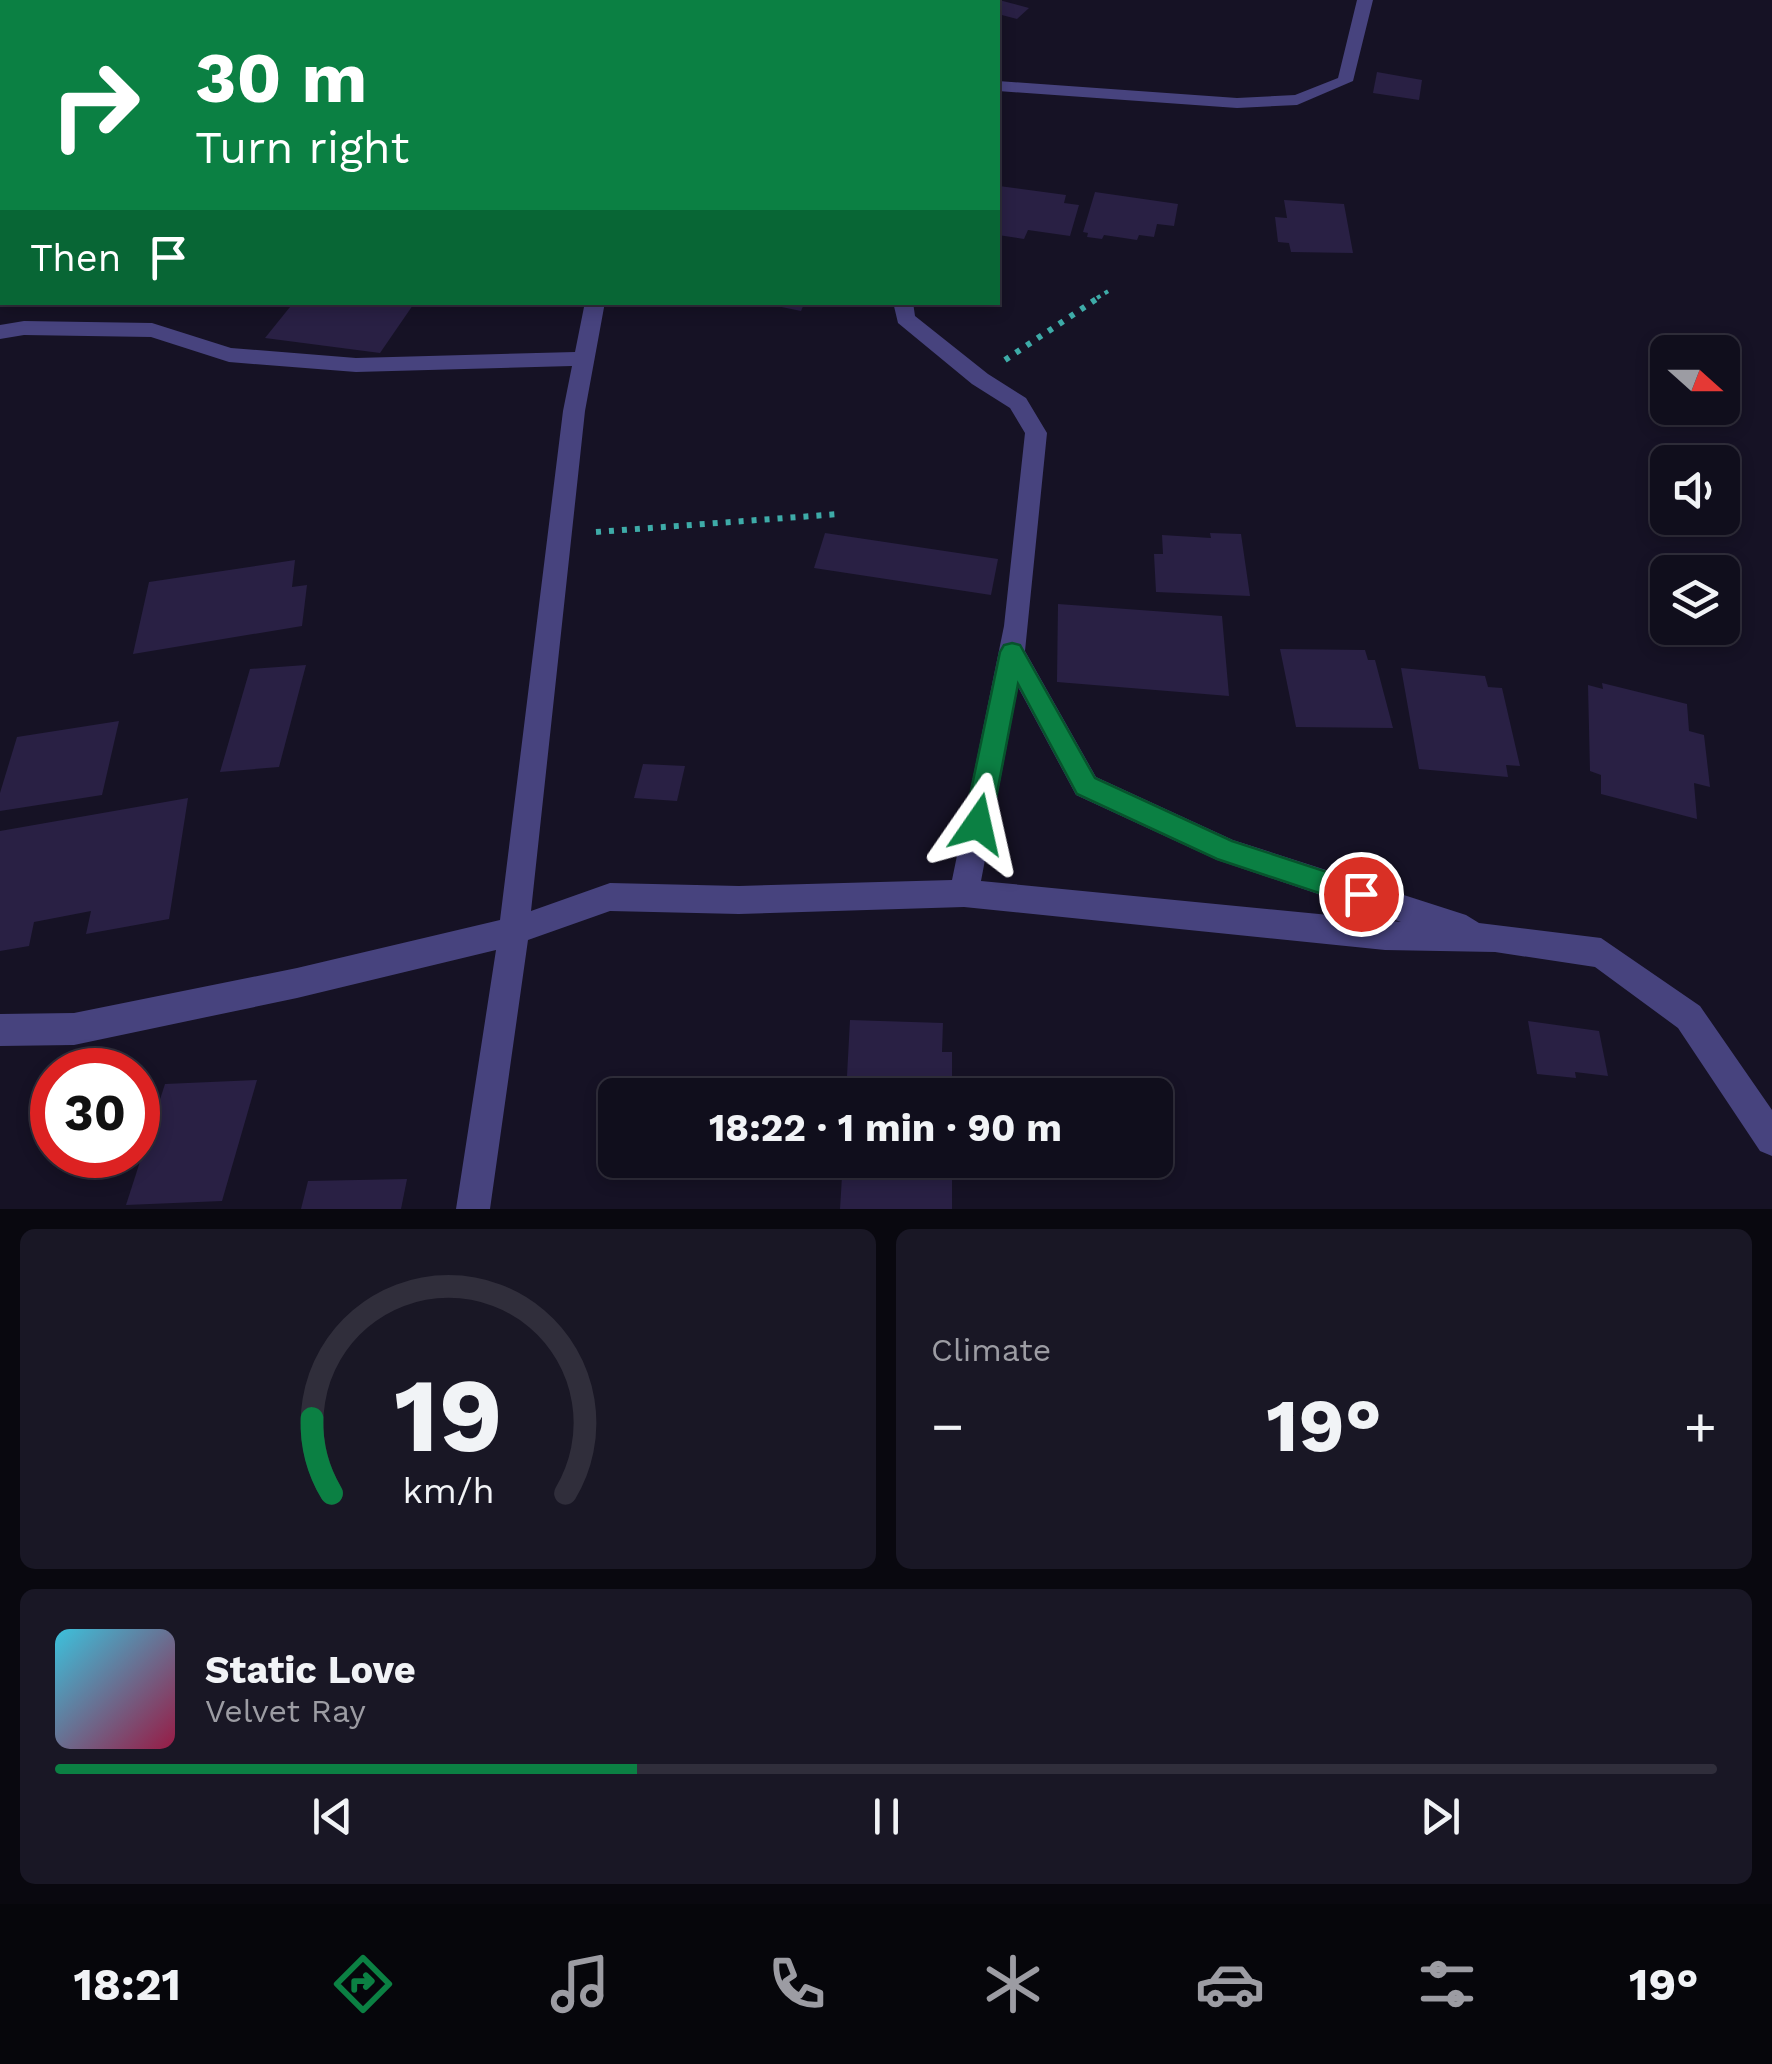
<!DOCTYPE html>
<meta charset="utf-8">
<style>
:root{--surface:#100e1c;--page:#191725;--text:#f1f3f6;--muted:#9c9ca3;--line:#302e3b;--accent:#0b8043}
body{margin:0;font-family:"Work Sans",sans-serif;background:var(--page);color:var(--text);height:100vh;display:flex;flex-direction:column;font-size:38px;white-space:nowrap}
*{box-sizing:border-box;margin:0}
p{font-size:32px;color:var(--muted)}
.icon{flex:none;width:55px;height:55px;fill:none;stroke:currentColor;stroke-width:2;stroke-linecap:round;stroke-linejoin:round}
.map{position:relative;height:1209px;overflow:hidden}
.panel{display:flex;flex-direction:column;gap:20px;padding:20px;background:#09080f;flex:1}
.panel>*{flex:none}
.guide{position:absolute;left:0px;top:0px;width:1000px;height:305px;box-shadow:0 5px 15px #0003,0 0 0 2px var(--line);background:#0b8043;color:#fff;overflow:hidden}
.needle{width:65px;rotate:111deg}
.controls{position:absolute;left:1650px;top:335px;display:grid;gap:20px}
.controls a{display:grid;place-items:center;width:90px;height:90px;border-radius:15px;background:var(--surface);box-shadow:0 5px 15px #0003,0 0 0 2px var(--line);font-size:50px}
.speed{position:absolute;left:30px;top:1048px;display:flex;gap:20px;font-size:50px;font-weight:700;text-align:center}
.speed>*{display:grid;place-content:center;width:130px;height:130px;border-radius:50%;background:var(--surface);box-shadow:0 5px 15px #0003,0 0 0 2px var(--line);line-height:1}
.speed .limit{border:15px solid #d22;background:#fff;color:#111}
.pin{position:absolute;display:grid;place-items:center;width:85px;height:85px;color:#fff;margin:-42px;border:5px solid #fff;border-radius:50%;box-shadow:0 2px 10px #0007}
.me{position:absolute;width:110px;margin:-55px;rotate:11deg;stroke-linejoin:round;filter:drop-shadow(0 0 8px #0008)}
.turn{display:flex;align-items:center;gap:35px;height:210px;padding:0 30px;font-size:45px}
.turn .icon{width:130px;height:130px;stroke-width:2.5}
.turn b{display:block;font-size:70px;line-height:85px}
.then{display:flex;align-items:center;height:95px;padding:0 30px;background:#0003;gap:20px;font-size:38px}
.big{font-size:75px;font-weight:700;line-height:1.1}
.panel .widget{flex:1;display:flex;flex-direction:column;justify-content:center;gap:15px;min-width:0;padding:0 35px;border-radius:15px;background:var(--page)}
.panel .dial{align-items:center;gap:0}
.dial svg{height:260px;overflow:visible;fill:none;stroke:var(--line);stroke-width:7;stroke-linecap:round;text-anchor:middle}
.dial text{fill:var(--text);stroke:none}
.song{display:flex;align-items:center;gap:30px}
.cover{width:120px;height:120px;border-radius:15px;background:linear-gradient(135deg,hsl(190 70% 55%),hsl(340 70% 35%))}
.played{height:10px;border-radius:5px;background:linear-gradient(90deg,var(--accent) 35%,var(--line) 35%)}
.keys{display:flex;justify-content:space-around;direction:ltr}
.heat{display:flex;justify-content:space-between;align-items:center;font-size:55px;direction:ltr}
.panel .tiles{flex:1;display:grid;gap:20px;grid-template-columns:1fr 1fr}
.widget:last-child{grid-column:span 2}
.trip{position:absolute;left:598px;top:1078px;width:575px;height:100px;border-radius:15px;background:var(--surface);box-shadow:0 5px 15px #0003,0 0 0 2px var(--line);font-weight:700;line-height:100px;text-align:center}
.tabs{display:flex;height:160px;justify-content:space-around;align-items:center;background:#06060b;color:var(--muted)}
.tabs .icon{width:70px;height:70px}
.tabs .active{color:var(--accent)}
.tabs b{font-size:45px;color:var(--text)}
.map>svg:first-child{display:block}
.building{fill:#292044}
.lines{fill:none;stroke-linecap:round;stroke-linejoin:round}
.path-far1{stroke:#3eaba8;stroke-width:4;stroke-dasharray:4 5;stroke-linecap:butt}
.path{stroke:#3eaba8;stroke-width:6;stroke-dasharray:5 8;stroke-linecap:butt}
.minor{fill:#47437e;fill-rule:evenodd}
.route{fill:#0b8043;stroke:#07532c;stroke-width:2.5}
</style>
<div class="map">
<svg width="1772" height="1209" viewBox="0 0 1772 1209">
<rect width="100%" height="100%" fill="#161225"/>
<!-- building -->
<g class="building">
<path d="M999 0 1029 8 1017 19 998 14Z"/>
<path d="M1377 72 1422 80 1419 100 1373 93Z"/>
<path d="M999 186 1066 195 1064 203 1079 205 1070 236 1028 230 1024 239 998 235Z"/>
<path d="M1095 192 1178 204 1174 226 1157 224 1154 237 1139 235 1137 240 1104 235 1102 239 1087 237 1088 233 1083 232Z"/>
<path d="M1284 200 1344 204 1353 253 1291 252 1289 243 1278 242 1275 217 1287 218Z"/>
<path d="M294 302H391L413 305 380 353 265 338Z"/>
<path d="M757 302H805L801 311Z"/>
<path d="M825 533 998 559 991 595 814 568Z"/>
<path d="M1210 533 1241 534 1250 596 1156 592 1154 554H1163L1162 535 1211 538Z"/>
<path d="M295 560 292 587 307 585 302 626 133 654 149 582Z"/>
<path d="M1058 604 1222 616 1229 696 1057 682Z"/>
<path d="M1280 649 1365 650 1368 660H1375L1393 728 1296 727Z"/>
<path d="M306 665 279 767 220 772 250 669Z"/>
<path d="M1401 668 1485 676 1488 687 1502 688 1520 766 1506 765 1508 777 1419 769Z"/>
<path d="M1602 683 1687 704 1689 731 1704 735 1710 787 1694 783 1697 819 1601 794V775L1590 771 1588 685 1603 689Z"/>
<path d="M119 721 102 795 0 811V793L17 737Z"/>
<path d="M643 764 685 766 677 801 634 798Z"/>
<path d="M188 798 169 919 86 934 91 911 34 922 29 946 0 951V831Z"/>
<path d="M850 1020 943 1023 942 1052H952V1095H846Z"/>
<path d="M1528 1021 1599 1031 1608 1076 1575 1072 1576 1078 1537 1074Z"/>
<path d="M257 1080 222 1201 126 1205 165 1084Z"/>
<path d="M843 1160H952V1209H840Z"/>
<path d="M407 1179 401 1209H301L308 1181Z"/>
</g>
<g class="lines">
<!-- path-far1 -->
<path class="path-far1" d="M1097 298 1110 290"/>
<!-- path -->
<g class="path">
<path d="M1005 360 1101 296"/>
<path d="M596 532 839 514"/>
</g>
<!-- minor -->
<g class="minor">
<path d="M441 0H466L468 2H443Z"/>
<path d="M1357 0H1373L1353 81 1297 105 1237 108 998 91V81L1237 98 1295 95 1338 78Z"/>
<rect x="0" y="70" width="2" height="10"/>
<path d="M0 291 2 302H8L0 306Z"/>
<path d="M585 302H605L585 411 531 911 610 883 739 886 952 880 1004 626 1025 433 1010 408 972 384 898 323 893 302H913L915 316 988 374 1026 398 1047 433 1025 651 1096 777 1233 840 1466 915 1479 923 1601 938 1700 1006 1772 1110V1156L1760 1151 1678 1028 1595 967 1495 952 1385 950 964 907 739 914 610 911 528 940 490 1209H456L496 950 297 998 74 1045 0 1046V1014L74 1013 297 968 500 920 563 411 572 366 356 372 229 362 151 337 24 335 0 339V325L24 321 152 323 231 348 356 358 575 352ZM1018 687 1076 795 1217 860 1401 922 981 881Z"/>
</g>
</g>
<!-- route -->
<path class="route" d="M1012 643 1020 645 1095 778 1232 841 1370 886 1374 894 1370 903 1361 907 1217 859 1077 794 1018 684 991 824 987 832 978 836 968 832 964 824 1000 652 1004 645Z"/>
</svg>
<div class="controls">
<a><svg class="needle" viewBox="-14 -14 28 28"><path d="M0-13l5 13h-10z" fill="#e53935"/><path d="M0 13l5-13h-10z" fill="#9c9ca3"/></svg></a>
<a><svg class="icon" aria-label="sound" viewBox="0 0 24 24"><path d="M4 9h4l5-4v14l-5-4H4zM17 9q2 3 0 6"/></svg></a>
<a><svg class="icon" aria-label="layers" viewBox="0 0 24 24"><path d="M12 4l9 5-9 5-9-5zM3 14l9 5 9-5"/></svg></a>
</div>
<div class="speed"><div class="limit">30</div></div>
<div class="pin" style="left:1361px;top:894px;background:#d93025"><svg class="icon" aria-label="arrive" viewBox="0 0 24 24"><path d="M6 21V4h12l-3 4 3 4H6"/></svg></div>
<svg class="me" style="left:978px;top:824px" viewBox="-20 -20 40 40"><path d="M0-17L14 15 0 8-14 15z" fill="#0b8043" stroke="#fff" stroke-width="4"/></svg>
<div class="trip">18:22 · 1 min · 90 m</div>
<div class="guide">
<div class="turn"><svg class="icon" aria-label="right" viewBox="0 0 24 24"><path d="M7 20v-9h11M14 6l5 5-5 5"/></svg><div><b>30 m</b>Turn right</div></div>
<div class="then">Then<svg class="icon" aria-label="arrive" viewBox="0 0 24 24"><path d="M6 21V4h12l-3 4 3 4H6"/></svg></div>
</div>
</div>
<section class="panel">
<div class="tiles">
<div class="widget dial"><svg viewBox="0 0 100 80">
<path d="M14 69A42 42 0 1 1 86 69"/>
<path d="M14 69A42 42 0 0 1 8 46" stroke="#0b8043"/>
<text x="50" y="56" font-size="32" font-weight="700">19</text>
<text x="50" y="72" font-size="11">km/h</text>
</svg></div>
<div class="widget"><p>Climate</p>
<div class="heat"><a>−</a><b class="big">19°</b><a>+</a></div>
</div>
<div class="widget">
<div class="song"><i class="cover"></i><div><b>Static Love</b><p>Velvet Ray</p></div></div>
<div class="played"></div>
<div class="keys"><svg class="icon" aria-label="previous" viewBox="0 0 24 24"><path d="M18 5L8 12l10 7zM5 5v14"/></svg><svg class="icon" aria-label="pause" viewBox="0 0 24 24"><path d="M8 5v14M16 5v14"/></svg><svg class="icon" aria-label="next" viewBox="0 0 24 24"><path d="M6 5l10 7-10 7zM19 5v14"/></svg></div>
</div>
</div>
</section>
<nav class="tabs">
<b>18:21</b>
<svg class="icon active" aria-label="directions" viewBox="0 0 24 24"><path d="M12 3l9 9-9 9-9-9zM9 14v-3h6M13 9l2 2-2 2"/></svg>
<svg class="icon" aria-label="music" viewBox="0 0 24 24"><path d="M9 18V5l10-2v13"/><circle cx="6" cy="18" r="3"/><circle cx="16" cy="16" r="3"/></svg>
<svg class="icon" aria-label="phone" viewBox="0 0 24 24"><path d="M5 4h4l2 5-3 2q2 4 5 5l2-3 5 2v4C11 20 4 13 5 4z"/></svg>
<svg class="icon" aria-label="climate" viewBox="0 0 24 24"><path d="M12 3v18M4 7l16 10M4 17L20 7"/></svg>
<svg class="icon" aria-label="car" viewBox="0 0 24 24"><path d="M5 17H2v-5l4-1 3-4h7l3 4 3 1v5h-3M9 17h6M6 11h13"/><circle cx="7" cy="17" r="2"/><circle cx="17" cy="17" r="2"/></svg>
<svg class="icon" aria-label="filters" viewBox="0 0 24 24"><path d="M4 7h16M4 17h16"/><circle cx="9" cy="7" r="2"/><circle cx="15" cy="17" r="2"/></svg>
<b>19°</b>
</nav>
